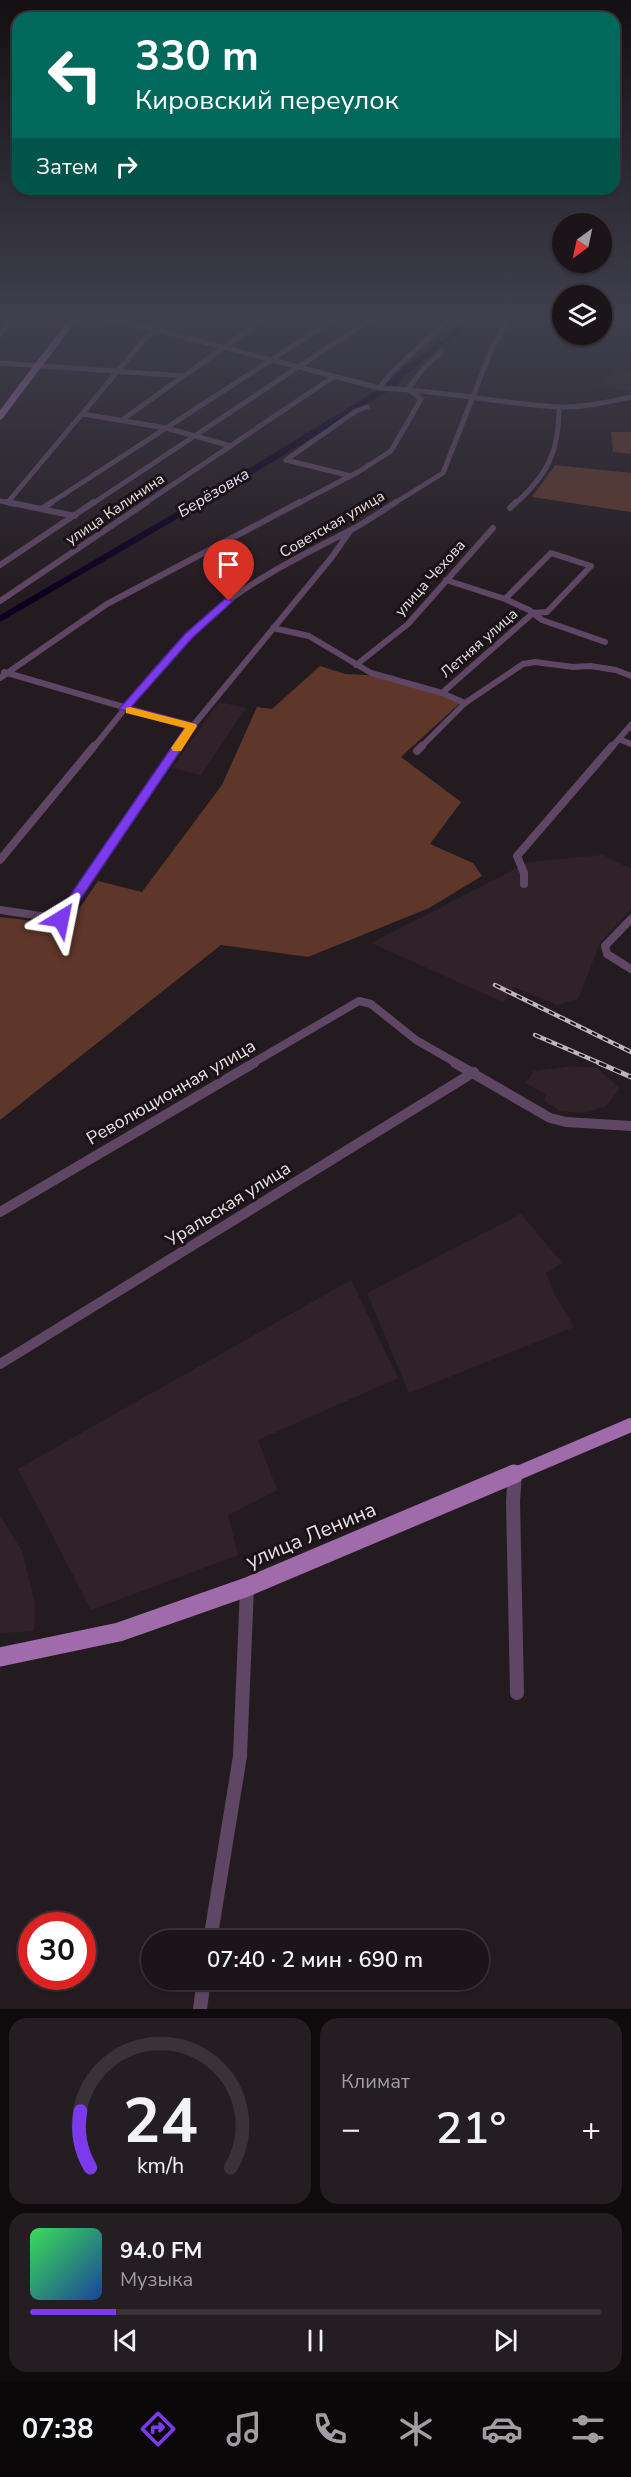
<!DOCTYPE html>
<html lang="ru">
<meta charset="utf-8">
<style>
:root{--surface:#1b1418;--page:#241d21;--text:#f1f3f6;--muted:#a09ea2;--line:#393337;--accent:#7c3aed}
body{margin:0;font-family:"Nunito Sans",sans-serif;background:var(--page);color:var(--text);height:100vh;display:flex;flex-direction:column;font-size:22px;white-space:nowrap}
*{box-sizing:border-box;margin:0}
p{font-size:20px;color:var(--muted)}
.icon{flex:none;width:33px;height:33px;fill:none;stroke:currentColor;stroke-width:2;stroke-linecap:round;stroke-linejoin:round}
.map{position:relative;height:2009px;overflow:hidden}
.details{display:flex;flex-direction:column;gap:9px;padding:9px;background:#0f0b0d;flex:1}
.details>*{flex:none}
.top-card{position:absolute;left:12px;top:12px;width:608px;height:183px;border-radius:18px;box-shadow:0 2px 4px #0004,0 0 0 2px var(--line);background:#00695c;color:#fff;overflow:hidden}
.needle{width:39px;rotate:213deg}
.controls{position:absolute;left:552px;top:213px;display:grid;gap:12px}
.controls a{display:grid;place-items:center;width:60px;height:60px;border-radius:50%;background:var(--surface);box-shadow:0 2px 4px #0004,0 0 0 2px var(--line);font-size:30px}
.speed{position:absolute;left:18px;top:1912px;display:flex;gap:12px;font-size:30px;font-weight:700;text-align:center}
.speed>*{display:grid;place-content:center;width:78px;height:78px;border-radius:50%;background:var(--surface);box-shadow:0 2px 4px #0004,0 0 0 2px var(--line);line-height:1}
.speed .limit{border:9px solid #d22;background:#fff;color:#111}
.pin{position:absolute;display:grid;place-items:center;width:51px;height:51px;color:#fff;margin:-62px -26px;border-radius:50% 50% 50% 0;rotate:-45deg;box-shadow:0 0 6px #0007}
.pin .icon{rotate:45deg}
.me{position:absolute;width:66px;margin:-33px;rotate:35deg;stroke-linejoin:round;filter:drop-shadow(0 0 4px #0008)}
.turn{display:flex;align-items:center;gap:21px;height:126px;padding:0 24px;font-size:27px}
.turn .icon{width:78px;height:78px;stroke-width:2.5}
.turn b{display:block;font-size:42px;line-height:51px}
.then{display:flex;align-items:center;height:57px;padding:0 24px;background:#0003;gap:12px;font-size:22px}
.big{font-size:45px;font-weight:600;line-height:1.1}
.details .card{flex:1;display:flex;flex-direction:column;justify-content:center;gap:9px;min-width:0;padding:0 21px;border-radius:18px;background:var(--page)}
.details .dial{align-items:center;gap:0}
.dial svg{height:156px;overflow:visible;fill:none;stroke:var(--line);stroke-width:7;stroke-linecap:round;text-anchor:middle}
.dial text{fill:var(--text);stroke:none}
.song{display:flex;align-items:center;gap:18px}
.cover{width:72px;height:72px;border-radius:9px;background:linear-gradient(135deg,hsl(130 70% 55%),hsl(220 70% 35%))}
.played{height:6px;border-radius:3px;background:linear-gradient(90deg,var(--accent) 15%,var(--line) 15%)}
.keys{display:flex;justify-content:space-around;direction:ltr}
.heat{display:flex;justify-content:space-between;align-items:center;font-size:33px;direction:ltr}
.details .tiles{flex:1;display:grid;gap:9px;grid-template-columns:1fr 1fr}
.card:last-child{grid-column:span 2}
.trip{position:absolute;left:141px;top:1930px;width:348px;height:60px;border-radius:30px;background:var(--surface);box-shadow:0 2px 4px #0004,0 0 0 2px var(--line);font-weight:600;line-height:60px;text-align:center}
.tabs{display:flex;height:96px;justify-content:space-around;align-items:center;background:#0b080a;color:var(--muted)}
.tabs .icon{width:42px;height:42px}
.tabs .on{color:var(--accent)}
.tabs b{font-size:27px;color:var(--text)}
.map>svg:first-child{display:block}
.built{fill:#31222a}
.green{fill:#5e362a}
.water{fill:#0b001f}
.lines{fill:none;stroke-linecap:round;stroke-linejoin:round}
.river{fill:#0b001f;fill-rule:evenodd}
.minor-far4{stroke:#5f4664;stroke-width:5}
.minor-far3{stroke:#5f4664;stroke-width:6}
.minor-far2{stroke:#5f4664;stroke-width:8}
.minor-far1{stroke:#5f4664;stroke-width:10}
.minor{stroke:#5f4664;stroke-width:14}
.major-far2{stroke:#a06baa;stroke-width:7}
.major-far1{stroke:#a06baa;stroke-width:14}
.major{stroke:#a06baa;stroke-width:19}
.rail-far1-casing{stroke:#bdb6ba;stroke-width:4.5}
.rail-casing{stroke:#bdb6ba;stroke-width:5}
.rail-far1{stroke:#1b1217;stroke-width:2;stroke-dasharray:6;stroke-linecap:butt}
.rail{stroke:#1b1217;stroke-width:3;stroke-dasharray:8;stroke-linecap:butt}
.route{fill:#7c3aed;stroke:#51269a;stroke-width:1.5}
.slow{fill:#f59e0b}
.labels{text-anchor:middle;stroke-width:6;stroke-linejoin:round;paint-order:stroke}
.far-street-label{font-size:15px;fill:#e7e1e4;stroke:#1b1217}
.far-water-label{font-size:16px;font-style:italic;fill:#e5dffb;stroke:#1b1217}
.street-label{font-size:18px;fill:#e7e1e4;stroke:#1b1217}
.near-street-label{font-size:21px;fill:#e7e1e4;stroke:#1b1217}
</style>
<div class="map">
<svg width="631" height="2009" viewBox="0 0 631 2009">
<rect width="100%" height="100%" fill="#241b20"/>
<!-- built -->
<g class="built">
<path d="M616 369 631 372V391L597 387Z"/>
<path d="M219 702 246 708 201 775 172 768Z"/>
<path d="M603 855 631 869V909L600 943 578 999 557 1005 515 987 503 1002 371 943 529 862Z"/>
<path d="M574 1066 597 1068 620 1088 605 1107 581 1113 560 1111 544 1101 546 1095 526 1083 534 1071Z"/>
<path d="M521 1214 562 1263 546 1273 555 1295 574 1327 409 1393 367 1293Z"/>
<path d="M351 1280 398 1378 258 1440 277 1490 228 1515 238 1555 91 1610 18 1469Z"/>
<path d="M0 1516 22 1551 35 1604 34 1631 0 1633Z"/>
</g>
<!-- green -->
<g class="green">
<path d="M611 432H631V454L613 452Z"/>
<path d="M555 465 631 473V512L532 497Z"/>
<path d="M320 666 345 674 367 675 435 693 460 703 401 757 461 802 430 844 473 863 482 876 429 908 308 957 221 945 0 1120V917L68 925 98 881 142 892 222 785 257 707 272 709Z"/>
</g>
<!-- water -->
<path class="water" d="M439 344 442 346 403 377 396 387 385 386 403 367Z"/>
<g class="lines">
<!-- river -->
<g class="river">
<path d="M475 315H483L428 356H424V354Z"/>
<path d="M392 378 399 380 393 388 225 491 0 622V615L219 487 387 384Z"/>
</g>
<!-- minor-far4 -->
<g class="minor-far4">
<path d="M84 315 150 328 379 388C439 390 498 403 558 407 583 408 607 402 631 397"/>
<path d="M250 315 264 319"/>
<path d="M150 328 166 315"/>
<path d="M0 335 14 315"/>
<path d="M0 363 184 376"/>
<path d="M379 388 392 372 454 315"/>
<path d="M82 414 166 428 231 446"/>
<path d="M122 420 264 319"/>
<path d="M286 460 356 411 367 407"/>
<path d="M286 460 351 476"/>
<path d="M0 501 15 504"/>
<path d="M8 502 148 335 156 330"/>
<path d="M49 504 331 321"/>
<path d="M92 504 377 315"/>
<path d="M144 504 333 377"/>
<path d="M297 504 358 472 391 451 421 399 408 389 422 370 442 351"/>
<path d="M393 504 443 473 492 348 511 315"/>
<path d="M515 504C548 474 559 452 559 407"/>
</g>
<!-- minor-far3 -->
<g class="minor-far3">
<path d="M7 502 75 516"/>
<path d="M43 508 52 502"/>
<path d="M510 508 516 502"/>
<path d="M0 565 94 502"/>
<path d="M446 580 505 599 529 610 542 620 605 642"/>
<path d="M505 599 551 553 591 566 547 612 533 613"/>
<path d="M0 601 147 502"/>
<path d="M273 628 309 636 371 673 442 693 465 703"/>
<path d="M356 665 408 624 493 528"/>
<path d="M4 672 192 727"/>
<path d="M0 678 107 604 300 502"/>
<path d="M442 693 533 613"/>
<path d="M619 739 631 744"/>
<path d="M93 748C131 702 169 649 215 611 255 578 303 555 349 531 365 523 380 512 396 502"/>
<path d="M178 748 192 727 332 557 350 531"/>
<path d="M420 748 465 703 523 664 535 662 573 667 590 666 616 670 631 676"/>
<path d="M611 748 631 725"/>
</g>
<!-- minor-far2 -->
<g class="minor-far2">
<path d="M417 751 422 746"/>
<path d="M0 860 94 746"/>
<path d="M524 884V873L517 856 612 746"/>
<path d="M0 910 61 919 179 746"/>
<path d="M631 919 605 946 607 954 631 969"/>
<path d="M251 1064 359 1001 371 1004 416 1040 458 1064"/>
</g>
<!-- minor-far1 -->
<g class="minor-far1">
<path d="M455 1063 550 1118 566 1122 631 1126"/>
<path d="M0 1212 254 1063"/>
<path d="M0 1364 474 1072"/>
<path d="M515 1476V1473"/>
</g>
<!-- minor -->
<g class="minor">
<path d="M515 1474 513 1501 517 1693"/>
<path d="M210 1941 240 1756 247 1587"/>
<path d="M200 2009 204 1980"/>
</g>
<!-- major-far2 -->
<path class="major-far2" d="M0 416 71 322 84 315"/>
<!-- major-far1 -->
<path class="major-far1" d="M511 1476 631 1425"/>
<!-- major -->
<path class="major" d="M0 1657 119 1632 247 1587 514 1474"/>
<!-- rail-far1 casing -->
<g class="rail-far1-casing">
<g id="rail-far1">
<path d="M495 985 631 1052"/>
<path d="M535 1035 602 1064"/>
</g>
</g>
<!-- rail casing -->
<g class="rail-casing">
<path id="rail" d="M599 1063 631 1077"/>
</g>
<!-- rail-far1 -->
<use href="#rail-far1" class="rail-far1"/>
<!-- rail -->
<use href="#rail" class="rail"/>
</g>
<!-- sky -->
<linearGradient id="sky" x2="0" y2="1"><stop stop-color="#140f12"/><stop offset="0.53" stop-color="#3f3f4e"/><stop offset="1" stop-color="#3f3f4e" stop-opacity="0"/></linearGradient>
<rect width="631" height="597" fill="url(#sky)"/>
<!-- route -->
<path class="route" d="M225 599 233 601 192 638 131 707 196 724 197 726 65 922H56L54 919 56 916 185 728 119 709 185 634Z"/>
<!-- slow -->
<path class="slow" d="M130 707 196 724 197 726 181 751H173L171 748 185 728 126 713V708Z"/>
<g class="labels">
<!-- far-street labels -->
<g class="far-street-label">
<text transform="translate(115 509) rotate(-34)" y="5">улица Калинина</text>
<text transform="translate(332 524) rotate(-30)" y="5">Советская улица</text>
<text transform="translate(430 578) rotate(-48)" y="5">улица Чехова</text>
<text transform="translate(479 643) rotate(-41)" y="5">Летняя улица</text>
</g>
<!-- far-water labels -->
<g class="far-water-label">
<text transform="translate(213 492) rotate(-31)" y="6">Берёзовка</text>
</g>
<!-- street labels -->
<g class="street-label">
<text transform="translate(171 1092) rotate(-30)" y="6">Революционная улица</text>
<text transform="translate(228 1204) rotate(-32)" y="6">Уральская улица</text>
</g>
<!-- near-street labels -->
<g class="near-street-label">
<text transform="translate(311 1535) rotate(-23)" y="7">улица Ленина</text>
</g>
</g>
</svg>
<div class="controls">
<a><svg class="needle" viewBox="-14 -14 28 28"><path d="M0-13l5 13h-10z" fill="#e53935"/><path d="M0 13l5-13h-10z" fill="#a09ea2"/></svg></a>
<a><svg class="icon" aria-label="layers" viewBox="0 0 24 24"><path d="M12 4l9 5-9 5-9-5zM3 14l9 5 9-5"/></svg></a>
</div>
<div class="speed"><div class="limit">30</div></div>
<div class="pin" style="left:229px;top:601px;background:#d93025"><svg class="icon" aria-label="arrive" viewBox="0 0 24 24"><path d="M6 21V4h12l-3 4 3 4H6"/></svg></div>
<svg class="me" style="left:61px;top:919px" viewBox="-20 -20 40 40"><path d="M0-17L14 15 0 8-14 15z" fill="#7c3aed" stroke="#fff" stroke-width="4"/></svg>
<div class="trip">07:40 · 2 мин · 690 m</div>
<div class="top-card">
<div class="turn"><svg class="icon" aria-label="left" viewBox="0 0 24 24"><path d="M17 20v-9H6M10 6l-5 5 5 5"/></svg><div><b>330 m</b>Кировский переулок</div></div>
<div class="then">Затем<svg class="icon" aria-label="right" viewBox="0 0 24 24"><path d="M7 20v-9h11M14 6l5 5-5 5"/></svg></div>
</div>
</div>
<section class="details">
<div class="tiles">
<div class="card dial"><svg viewBox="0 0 100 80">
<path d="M14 69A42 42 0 1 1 86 69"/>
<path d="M14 69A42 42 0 0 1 9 40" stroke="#7c3aed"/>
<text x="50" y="56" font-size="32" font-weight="700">24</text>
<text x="50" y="72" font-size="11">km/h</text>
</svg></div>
<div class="card"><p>Климат</p>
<div class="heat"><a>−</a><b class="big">21°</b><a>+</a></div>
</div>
<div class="card">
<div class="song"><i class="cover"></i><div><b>94.0 FM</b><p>Музыка</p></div></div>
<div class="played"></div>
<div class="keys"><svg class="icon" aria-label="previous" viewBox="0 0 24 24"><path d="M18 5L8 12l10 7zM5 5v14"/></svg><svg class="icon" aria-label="pause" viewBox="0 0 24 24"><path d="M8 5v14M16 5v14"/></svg><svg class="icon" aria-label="next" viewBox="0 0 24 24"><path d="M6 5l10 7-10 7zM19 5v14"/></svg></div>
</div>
</div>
</section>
<nav class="tabs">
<b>07:38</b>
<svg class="icon on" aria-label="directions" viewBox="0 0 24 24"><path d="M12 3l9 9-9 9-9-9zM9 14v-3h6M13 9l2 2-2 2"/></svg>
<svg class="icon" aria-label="music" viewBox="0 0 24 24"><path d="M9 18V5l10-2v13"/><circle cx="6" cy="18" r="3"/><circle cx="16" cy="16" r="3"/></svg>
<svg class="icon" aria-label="phone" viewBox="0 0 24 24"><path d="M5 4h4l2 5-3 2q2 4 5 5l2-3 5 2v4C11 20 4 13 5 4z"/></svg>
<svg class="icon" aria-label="climate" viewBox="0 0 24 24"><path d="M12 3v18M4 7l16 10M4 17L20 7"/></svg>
<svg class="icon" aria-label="car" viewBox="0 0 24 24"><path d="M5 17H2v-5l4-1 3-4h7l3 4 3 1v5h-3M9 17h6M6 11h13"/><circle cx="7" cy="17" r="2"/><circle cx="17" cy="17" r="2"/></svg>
<svg class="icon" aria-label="filters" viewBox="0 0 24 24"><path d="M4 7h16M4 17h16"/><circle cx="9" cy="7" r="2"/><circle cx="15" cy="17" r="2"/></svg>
</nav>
